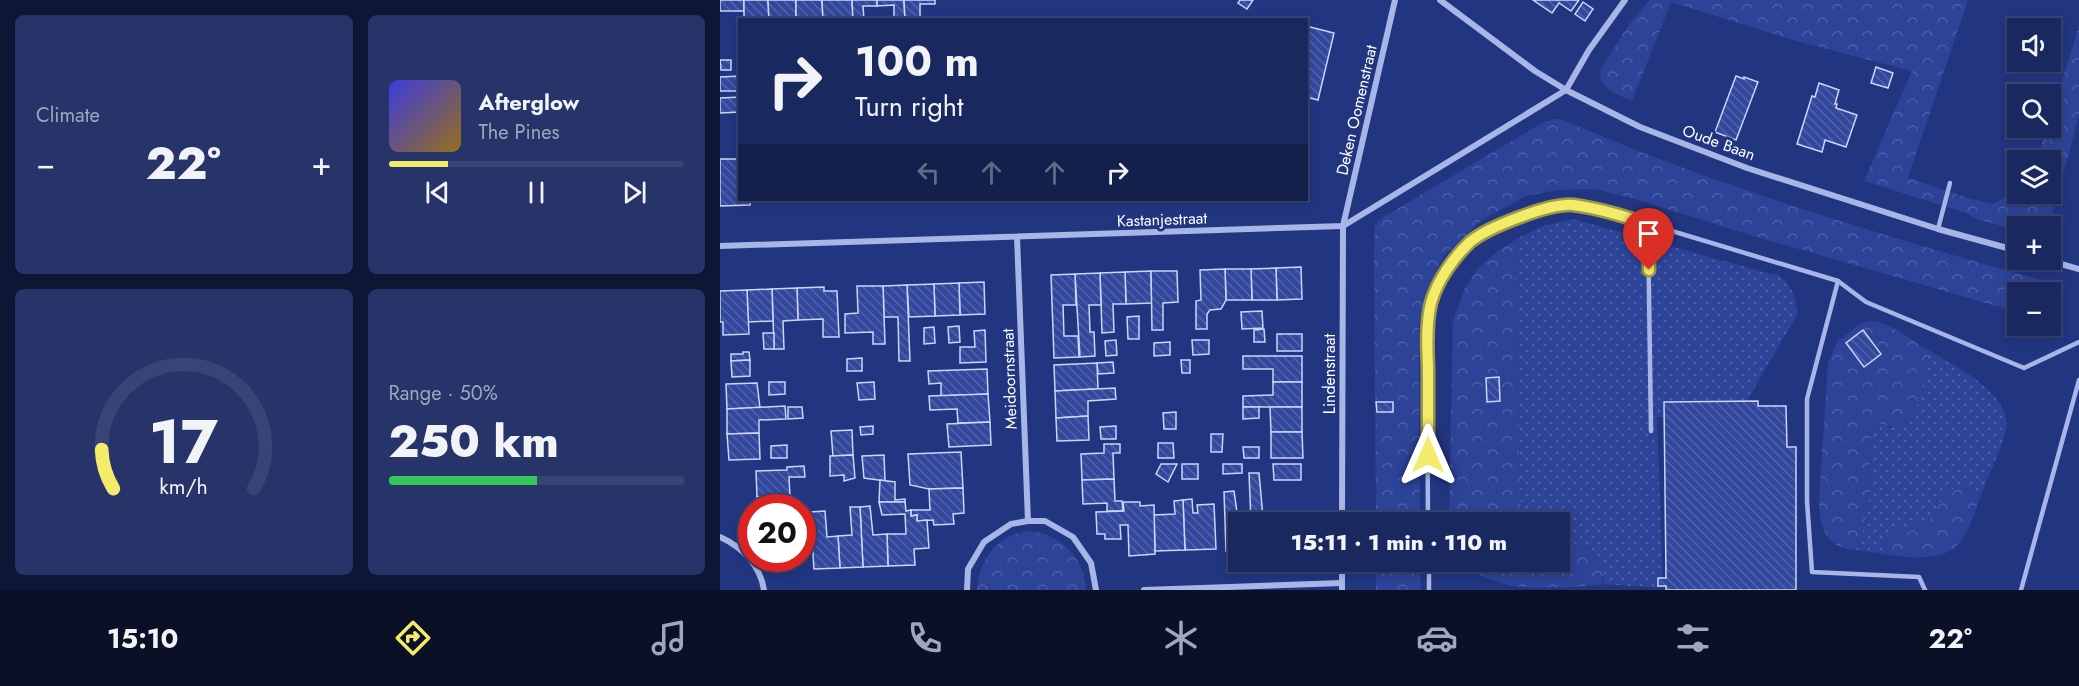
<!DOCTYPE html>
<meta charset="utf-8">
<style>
:root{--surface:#1a2860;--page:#273469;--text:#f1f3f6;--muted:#9fa6bd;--line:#384475;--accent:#f3ec6a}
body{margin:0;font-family:Jost,sans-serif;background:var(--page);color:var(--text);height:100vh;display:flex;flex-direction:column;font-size:22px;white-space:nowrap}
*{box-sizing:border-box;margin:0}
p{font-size:20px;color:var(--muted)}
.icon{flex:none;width:33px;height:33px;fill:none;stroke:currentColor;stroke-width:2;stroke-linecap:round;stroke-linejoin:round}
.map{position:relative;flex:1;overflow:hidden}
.sheet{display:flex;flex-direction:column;gap:15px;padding:15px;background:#0e1635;width:720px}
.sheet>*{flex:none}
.banner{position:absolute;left:18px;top:18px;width:570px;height:183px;border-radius:0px;box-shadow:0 3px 9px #0003,0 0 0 2px var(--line);background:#1a2860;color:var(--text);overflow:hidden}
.tools{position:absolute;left:1287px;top:18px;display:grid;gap:12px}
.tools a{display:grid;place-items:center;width:54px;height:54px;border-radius:0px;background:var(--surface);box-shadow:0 3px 9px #0003,0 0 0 2px var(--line);font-size:30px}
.speed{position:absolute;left:18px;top:494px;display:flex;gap:12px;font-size:30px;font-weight:700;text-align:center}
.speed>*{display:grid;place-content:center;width:78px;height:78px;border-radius:50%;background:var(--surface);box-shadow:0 3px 9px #0003,0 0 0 2px var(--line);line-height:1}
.speed .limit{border:9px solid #d22;background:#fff;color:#111}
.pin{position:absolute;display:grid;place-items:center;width:51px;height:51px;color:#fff;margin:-62px -26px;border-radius:50% 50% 50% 0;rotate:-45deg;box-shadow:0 0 6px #0007}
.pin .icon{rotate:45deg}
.me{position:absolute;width:66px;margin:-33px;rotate:0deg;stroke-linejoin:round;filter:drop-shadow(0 0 4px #0008)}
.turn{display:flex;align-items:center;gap:21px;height:126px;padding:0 18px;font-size:27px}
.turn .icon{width:78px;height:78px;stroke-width:2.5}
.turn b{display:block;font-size:42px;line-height:51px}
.lanes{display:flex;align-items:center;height:57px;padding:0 18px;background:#0003;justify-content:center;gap:30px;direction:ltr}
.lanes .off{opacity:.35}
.big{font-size:45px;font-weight:800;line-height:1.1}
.sheet .card{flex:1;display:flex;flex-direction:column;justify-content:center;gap:9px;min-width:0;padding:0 21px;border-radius:9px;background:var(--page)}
.sheet .dial{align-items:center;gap:0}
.dial svg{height:156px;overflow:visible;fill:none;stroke:var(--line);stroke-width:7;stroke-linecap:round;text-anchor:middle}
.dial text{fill:var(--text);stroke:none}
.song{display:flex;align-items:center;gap:18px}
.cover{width:72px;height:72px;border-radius:9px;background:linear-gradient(135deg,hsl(240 70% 55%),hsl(40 70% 35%))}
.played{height:6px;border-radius:3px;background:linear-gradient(90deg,var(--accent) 20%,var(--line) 20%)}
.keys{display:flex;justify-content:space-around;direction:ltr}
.heat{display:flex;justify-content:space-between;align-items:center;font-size:33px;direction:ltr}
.charge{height:9px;border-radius:4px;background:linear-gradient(90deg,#34c759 50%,var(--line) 0)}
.sheet .tiles{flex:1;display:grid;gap:15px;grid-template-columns:repeat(2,1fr)}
.trip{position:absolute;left:508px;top:512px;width:342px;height:60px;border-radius:0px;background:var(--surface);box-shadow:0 3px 9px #0003,0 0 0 2px var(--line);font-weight:800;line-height:60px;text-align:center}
.menu{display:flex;height:96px;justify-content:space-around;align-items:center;background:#0a1026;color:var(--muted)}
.menu .icon{width:42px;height:42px}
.menu .on{color:var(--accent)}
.menu b{font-size:27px;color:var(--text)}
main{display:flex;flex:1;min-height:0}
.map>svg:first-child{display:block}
.grass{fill:url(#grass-dots)}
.forest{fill:url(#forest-crowns)}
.building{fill:url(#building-back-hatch);stroke:#cbd5f6;stroke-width:1.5}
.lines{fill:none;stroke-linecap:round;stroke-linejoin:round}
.lane{stroke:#a8b6e7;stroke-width:4.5}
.street{stroke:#a8b6e7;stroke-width:6}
.route-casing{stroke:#9e9945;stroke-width:15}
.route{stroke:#f3ec6a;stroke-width:10}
.labels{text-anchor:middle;stroke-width:6;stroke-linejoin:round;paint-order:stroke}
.street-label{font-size:16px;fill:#fff;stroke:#223580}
</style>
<main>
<section class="sheet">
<div class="tiles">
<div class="card"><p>Climate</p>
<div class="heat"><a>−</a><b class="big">22°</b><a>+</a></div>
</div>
<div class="card">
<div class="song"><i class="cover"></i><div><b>Afterglow</b><p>The Pines</p></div></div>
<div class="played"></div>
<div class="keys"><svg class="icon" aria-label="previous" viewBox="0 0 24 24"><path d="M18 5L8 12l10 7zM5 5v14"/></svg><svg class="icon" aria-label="pause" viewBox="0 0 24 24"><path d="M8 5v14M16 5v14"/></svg><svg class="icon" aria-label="next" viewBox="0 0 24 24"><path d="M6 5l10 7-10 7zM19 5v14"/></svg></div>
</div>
<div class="card dial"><svg viewBox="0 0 100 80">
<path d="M14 69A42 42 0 1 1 86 69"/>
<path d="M14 69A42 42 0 0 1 8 49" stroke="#f3ec6a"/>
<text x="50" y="56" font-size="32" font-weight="700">17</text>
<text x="50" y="72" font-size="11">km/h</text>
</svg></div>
<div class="card"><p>Range · 50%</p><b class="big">250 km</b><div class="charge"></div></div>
</div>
</section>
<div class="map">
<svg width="1359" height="590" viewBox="0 0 1359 590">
<defs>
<pattern id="grass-dots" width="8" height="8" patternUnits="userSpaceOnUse" patternTransform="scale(1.5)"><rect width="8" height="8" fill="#2c4398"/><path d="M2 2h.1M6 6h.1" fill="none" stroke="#4c5fa7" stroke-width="1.8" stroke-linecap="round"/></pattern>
<pattern id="forest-crowns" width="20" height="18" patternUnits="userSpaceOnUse" patternTransform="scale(1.5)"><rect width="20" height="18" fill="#2c4398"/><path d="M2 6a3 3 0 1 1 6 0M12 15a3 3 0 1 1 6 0" fill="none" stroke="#4c5fa7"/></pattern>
<pattern id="building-back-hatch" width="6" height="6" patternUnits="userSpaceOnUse" patternTransform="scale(1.5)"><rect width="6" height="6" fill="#32489d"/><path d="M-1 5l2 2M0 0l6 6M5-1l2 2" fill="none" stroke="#5163ac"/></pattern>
</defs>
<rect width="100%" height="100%" fill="#223580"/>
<!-- grass -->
<g class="grass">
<path d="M853 219 1051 274H1057C1071 284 1077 297 1077 315L1028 399 1022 415 937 417 943 588 882 584 884 581 871 548 849 542H840V522H801L795 275 798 238 823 226Z"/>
<path d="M1208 350C1233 365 1293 394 1286 429 1281 452 1269 473 1261 495L1243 487 1210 519 1164 539 1162 554 1136 550C1144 530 1148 514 1150 491 1152 469 1144 442 1158 423L1171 428 1203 390Z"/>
</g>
<!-- forest -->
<g class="forest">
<path d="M929 0H1248L1188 178 1248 198 1272 204 1297 192 1330 194V160H1317L1327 128H1330L1331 116 1359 26V116L1329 226H1298L1297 230 1256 219 1246 213 1144 181 1192 71 1076 41 951 2 912 101C897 94 876 88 881 69L908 26Z"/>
<path d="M834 119H841C1000 188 1165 236 1331 283L1330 292H1298L1297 312 1027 234 915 199 875 189 838 190 806 196 762 220 724 256 708 290 699 326 700 522H656L654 258 655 225 662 218 822 123Z"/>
<path d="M798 238 795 275 801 522H729L733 321 745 288 756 271 775 253Z"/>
<path d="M1148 321C1173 322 1188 339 1208 350 1208 376 1201 400 1189 422 1177 428 1170 427 1158 423 1144 442 1152 469 1150 491 1148 514 1144 530 1136 550 1105 548 1099 526 1099 498L1108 363 1117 342 1137 326Z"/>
<path d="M1241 487 1261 495C1255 510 1250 530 1239 543 1224 563 1183 557 1162 554 1162 549 1162 543 1164 539 1170 527 1199 524 1210 519L1228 490Z"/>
<path d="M308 531C340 533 364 557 366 590H257C259 559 277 536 308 531Z"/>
<path d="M840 542 862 545 876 552 883 574 882 584C867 588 804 589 788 585 771 581 750 572 737 561H840Z"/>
<path d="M656 561H700L701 590H656Z"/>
</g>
<!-- building -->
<g class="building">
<rect x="0" y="0" width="24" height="11"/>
<path d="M24 0H48L49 20H24Z"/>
<path d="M48 0H76V20H49Z"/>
<path d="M76 0H102L103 20H76Z"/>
<path d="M102 0H132L133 20H103Z"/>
<path d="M132 0H157V6H143L144 20H133Z"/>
<path d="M157 0H184L185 20H174V5L157 6Z"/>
<path d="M184 0H215V4H200V20H185Z"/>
<path d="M520 0H533L527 9 518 3Z"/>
<path d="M813 0H859L851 11 839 3 832 13Z"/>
<path d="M863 2 873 9 865 21 855 14Z"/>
<path d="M586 26 614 33 598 100 586 97Z"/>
<path d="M0 60H11V70H1Z"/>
<path d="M1156 67 1173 73 1168 88 1151 83Z"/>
<path d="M20 76V91H0V77Z"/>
<path d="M1016 76 1024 79V77L1038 82 1016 140 995 132Z"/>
<path d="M1099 83 1119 90 1115 104H1117L1116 108 1137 115 1126 147 1105 140 1102 152 1077 144 1092 96 1095 97Z"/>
<path d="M20 97V112L0 113V98Z"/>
<path d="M0 159H20V200H30V205L0 206Z"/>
<path d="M581 267 582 299 557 300 556 268Z"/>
<path d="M556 268 557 300H532L531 269Z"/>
<path d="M505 269H531L532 300H506Z"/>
<path d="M505 269 506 300 501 309 490 310 487 314V329H476V301L481 300 480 270Z"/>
<path d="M431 271 432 303 406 304 405 272Z"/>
<path d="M431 271H457L458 302 443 303V330H432Z"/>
<path d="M405 272 406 304H393L394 332 382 333 380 273Z"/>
<path d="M380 273 381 305H369L370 332H374L375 356 360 357 355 274Z"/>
<path d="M355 274 356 305H343L344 336H358L359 357 334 358 331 275Z"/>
<path d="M264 282 265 314 240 315 239 283Z"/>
<path d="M239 283 240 315 215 316 214 284Z"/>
<path d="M214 284 215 316 189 317 187 285Z"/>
<path d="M187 285 190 361H179L178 317H164L163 286Z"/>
<path d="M137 286H163L165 344H153V332L125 333V314L138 313Z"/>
<path d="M104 287V291H117L119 337H103V319L78 320 77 288Z"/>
<path d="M77 288 78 320 63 321 64 349H54L52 289Z"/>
<path d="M52 289 53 321 28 322 27 290Z"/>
<path d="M27 290 29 334 3 335V322H0V291Z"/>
<path d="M542 311 543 328 522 329 521 312Z"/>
<path d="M419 316V339H408L407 317Z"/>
<path d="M239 326 240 342 229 343 228 327Z"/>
<path d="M214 327 215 343 204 344V328Z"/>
<path d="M544 329 545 342H534V330Z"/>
<path d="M265 330 266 362 240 363V347H255L254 331Z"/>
<path d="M1143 330 1161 354 1144 367 1126 343Z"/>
<path d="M43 333H54V349H44Z"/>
<rect x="557" y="334" width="25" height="17"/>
<path d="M396 340 397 355 386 356 385 341Z"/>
<path d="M472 340H489V354L473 355Z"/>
<path d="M450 342V355L434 356V343Z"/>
<path d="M23 352H29L30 360 11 361V354H23Z"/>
<path d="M523 356H582V382H553V369H523Z"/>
<path d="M142 358V371H127V359Z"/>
<path d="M30 360V376L12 377 11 361Z"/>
<path d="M461 360H470V373H462Z"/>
<path d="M393 362 394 373 378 374 377 363Z"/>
<path d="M377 363 378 389 335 391 334 365Z"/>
<path d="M267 369 268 394 221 396V383L209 384 208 371Z"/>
<path d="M779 377 780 401 767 402 766 378Z"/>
<path d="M49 382H65V394L49 395Z"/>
<path d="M154 382 155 399 139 400 137 383Z"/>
<path d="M553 382H582V407H523V396L553 395Z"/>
<path d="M37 383 40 408 7 409 6 384Z"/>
<path d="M395 388 396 399 368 401V416L336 418 335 391Z"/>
<path d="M268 394 270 422 238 423 237 409 210 410 209 396Z"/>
<path d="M1038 401V406H1066L1067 447H1076V590H946V586H938V578H946L944 402Z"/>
<path d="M656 402H673V412H657Z"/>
<path d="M65 406 66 419 39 420V433L7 434V409Z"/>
<path d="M68 407H82L83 418 68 419Z"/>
<path d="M523 407H539V418L523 419Z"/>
<path d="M550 407H582V432H551Z"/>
<path d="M456 412V429H444L443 413Z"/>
<path d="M368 416 369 440 337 441 336 418Z"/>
<path d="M270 422 271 445 229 447 227 424Z"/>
<path d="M153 426V434L141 435 140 427Z"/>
<path d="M396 426V439H381L380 427Z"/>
<path d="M132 430 133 455 113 456 111 431Z"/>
<path d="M551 432H582L583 458H551Z"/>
<path d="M39 433 40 459 9 460 7 434Z"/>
<path d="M491 434H503L502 452H491Z"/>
<path d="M438 443H453L454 458H438Z"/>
<path d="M384 444H400V453H393L394 479 362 480 361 454 384 453Z"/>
<path d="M67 445V458H51V446Z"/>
<path d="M523 447H539V458H524Z"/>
<path d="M241 452 243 488 209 489 190 485 188 454Z"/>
<path d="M133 455 135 478 124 481V475L110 476V456Z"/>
<path d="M164 455 165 481 144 478 142 456Z"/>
<path d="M441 464H457L448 482 436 474Z"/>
<rect x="462" y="464" width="16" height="15"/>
<path d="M503 464H522V473L503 474Z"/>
<path d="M553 464H581V480H554Z"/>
<path d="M84 466 85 477H69L70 496 37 497 36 471 67 470V467Z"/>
<path d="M529 473H539L543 517H555L556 522H531Z"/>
<path d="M394 479 395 501H402L403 511H387V503L363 504 362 480Z"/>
<path d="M160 480 175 482V500L185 499V502H159Z"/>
<path d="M243 488 244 513 233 514 234 524 214 525 213 520 197 521V515L191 516V510H210L209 489Z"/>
<path d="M514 491 518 519 531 518V522H519V550L506 551 504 492Z"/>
<path d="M70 496V507H38L37 497Z"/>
<path d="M472 499 473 513H478L477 505 494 504 496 549 465 550 463 500Z"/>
<path d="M463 500 465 550 435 551 434 515 455 514 454 501Z"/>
<path d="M159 502H185L186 511 191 510V516L197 515V521L207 520 209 548 194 549 195 565 168 566 167 534H186L185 514 162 515Z"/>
<path d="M403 502H420V506L434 505 435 554 409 556 408 525H400L401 539H385V534H377L376 512 404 511Z"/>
<path d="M150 506 153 535 167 534 168 566 143 567 140 507Z"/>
<path d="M130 507H140L143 567 120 568 118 536 132 535Z"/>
<path d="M105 511 107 537 118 536 120 568 94 569 92 540H87L86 517H90V512Z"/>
<path d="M82 512H90V517H86L87 533H82Z"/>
<path d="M581 516 582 522H556L555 517Z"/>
</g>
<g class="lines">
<!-- lane -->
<g class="lane">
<path d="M928 224 931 431"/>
<path d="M1218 229 1230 183"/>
<path d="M1118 281 1087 399V501L1092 572 1199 577 1205 590"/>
<path d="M708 522 707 343 711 306 717 285 730 266 751 241 786 222 821 210 851 205 892 213 1118 281 1146 302 1304 368 1359 342"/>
<path d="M709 561V590"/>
<path d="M1301 590 1359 380"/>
</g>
<!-- street -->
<g class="street">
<path d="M720 0 815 71 846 90 920 127 1027 168 1218 229 1298 251"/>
<path d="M297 237 308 521"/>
<path d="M0 246 623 226 846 90 869 50 905 0"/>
<path d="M1327 260 1359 269"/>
<path d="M622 522 623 226 675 0"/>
<path d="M0 537C22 547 40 565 44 590"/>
<path d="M622 561V590"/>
<path d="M247 590 248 569 264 542 291 524 308 521H325L353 537 371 563 376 590"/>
<path d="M424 590 622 583"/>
</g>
</g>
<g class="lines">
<!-- route casing -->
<g class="route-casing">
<path id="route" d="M708 455C708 426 708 397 708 367 707 347 706 323 711 303 717 281 733 258 750 242 768 227 830 203 853 205 879 208 904 216 928 224L929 270"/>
</g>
<!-- route -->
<use href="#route" class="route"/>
</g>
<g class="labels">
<!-- street labels -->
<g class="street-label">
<text transform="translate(636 110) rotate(-77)" y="6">Deken Oomenstraat</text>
<text transform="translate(999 142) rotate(20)" y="6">Oude Baan</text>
<text transform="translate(442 219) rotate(-2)" y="6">Kastanjestraat</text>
<text transform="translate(609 374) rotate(-90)" y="6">Lindenstraat</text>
<text transform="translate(289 379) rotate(-92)" y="6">Meidoornstraat</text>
</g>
</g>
</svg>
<div class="tools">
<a><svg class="icon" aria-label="sound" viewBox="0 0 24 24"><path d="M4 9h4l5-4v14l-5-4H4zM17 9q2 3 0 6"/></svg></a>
<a><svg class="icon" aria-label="search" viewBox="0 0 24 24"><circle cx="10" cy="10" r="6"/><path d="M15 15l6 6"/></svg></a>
<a><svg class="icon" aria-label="layers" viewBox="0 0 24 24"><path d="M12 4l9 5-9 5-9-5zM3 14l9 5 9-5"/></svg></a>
<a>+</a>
<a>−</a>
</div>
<div class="speed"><div class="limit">20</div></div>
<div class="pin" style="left:929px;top:270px;background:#d93025"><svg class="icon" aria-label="arrive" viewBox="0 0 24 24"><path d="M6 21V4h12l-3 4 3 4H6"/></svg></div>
<svg class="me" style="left:708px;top:455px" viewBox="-20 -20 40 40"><path d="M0-17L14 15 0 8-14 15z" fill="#f3ec6a" stroke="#fff" stroke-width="4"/></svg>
<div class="trip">15:11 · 1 min · 110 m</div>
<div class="banner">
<div class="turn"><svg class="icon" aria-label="right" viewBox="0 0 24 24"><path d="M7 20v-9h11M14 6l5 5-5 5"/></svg><div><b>100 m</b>Turn right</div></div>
<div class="lanes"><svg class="icon off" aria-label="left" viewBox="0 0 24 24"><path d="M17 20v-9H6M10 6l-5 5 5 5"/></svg><svg class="icon off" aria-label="ahead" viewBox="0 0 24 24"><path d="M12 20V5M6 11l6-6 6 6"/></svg><svg class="icon off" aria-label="ahead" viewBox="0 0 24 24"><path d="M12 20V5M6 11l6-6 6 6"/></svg><svg class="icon" aria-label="right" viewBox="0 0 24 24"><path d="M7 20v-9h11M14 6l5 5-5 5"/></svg></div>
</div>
</div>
</main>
<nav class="menu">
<b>15:10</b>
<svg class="icon on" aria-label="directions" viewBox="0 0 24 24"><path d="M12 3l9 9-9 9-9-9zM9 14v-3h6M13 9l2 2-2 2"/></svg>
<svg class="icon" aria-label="music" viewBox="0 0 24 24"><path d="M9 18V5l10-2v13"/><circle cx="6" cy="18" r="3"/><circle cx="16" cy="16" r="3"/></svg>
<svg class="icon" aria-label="phone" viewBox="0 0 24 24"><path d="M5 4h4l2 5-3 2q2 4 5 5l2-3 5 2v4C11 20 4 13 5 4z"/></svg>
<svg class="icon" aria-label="climate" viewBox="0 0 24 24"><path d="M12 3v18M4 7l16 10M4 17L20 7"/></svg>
<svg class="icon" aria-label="car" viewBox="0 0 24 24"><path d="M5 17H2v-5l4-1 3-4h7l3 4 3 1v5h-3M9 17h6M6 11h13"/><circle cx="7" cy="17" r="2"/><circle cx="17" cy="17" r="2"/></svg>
<svg class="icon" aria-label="filters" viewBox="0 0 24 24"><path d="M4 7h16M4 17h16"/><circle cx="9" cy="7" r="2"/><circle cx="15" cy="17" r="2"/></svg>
<b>22°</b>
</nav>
